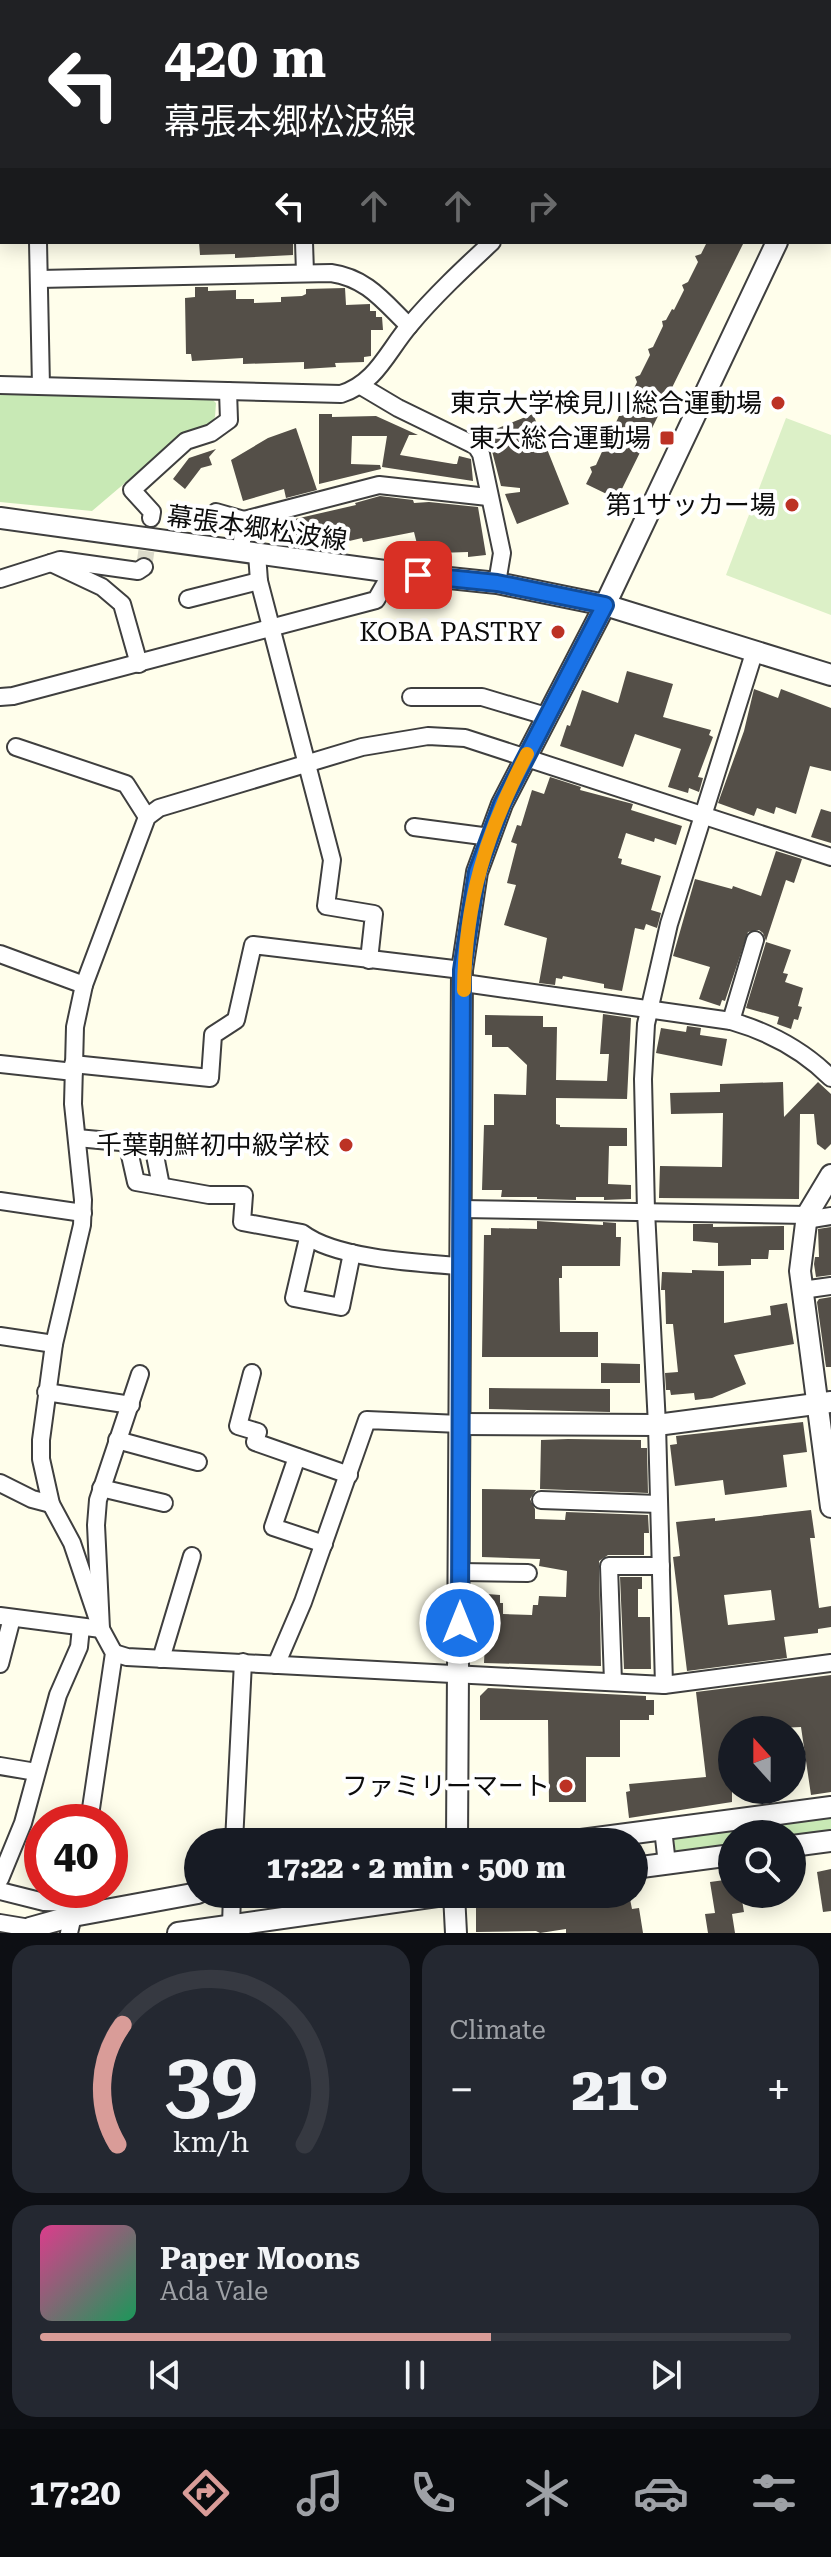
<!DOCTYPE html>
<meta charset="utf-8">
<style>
:root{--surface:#171b24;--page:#242831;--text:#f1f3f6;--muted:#9ea1a6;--line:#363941;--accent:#d99c98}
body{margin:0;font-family:"Roboto Serif","Noto Sans JP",serif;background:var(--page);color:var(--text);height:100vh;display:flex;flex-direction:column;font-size:30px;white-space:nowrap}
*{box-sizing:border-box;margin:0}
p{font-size:26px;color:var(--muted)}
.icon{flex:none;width:44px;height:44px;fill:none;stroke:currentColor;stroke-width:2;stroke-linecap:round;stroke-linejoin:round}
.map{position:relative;height:1933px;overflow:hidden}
.details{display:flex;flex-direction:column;gap:12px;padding:12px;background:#0d0f14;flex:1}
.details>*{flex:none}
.hud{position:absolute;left:0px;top:0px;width:832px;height:244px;box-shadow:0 4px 20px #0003;background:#202124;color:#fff;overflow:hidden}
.needle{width:52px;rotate:339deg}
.controls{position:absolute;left:718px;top:1716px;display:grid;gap:16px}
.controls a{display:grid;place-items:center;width:88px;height:88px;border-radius:50%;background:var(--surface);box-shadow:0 4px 20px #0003;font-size:40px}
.speed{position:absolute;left:24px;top:1804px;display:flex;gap:16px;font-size:40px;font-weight:700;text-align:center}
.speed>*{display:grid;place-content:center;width:104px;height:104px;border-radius:50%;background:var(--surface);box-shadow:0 4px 20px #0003;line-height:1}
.speed .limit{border:12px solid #d22;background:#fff;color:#111}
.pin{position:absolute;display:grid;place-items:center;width:68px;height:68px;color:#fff;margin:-34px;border-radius:16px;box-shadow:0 4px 12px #0006}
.me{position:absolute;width:88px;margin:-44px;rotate:0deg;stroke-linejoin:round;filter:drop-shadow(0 0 6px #0008)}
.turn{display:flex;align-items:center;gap:28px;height:168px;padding:0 32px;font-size:36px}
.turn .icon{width:104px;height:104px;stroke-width:2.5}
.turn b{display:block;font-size:56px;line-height:68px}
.lanes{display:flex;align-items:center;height:76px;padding:0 32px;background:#0003;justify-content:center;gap:40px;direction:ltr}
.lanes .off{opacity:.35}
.big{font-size:60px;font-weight:800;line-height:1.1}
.details .widget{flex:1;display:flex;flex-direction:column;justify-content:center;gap:12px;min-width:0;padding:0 28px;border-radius:24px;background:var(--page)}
.details .dial{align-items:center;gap:0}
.dial svg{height:208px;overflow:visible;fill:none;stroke:var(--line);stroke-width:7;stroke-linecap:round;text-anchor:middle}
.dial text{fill:var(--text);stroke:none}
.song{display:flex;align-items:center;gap:24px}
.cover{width:96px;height:96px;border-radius:12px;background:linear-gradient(135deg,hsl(330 70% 55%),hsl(150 70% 35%))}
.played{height:8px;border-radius:4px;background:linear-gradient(90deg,var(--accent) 60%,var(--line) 60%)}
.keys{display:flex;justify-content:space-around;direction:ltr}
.heat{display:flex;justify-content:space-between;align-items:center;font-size:44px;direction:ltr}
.details .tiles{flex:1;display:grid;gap:12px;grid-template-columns:1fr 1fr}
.widget:last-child{grid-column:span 2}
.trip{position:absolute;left:184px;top:1828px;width:464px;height:80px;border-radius:40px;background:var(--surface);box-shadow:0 4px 20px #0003;font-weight:800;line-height:80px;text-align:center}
.dock{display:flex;height:128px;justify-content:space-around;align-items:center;background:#090b0e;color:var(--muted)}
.dock .icon{width:56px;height:56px}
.dock .on{color:var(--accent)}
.dock b{font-size:36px;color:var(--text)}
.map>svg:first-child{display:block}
.green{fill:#c8e9b5}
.pitch{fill:#dcf0c7}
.building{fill:#544f48;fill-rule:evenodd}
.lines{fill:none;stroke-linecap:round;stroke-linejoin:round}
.minor-tunnel{stroke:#dbdaca;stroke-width:16;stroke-dasharray:16 8;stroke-linecap:butt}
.minor-casing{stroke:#3f3f3f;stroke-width:20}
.tertiary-casing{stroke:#3f3f3f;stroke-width:24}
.minor{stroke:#fff;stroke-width:16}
.tertiary{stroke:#fff;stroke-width:20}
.route-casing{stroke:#114b97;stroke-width:20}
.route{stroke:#1a73e8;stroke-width:14}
.slow{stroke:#f59e0b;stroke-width:14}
.poi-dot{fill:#bc3224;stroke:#fff;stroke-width:3}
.labels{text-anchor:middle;stroke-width:8;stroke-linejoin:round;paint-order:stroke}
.poi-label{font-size:26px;fill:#0c0c0c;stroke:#fff;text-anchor:end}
.street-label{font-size:26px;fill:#0c0c0c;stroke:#fff}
</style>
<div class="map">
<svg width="831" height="1933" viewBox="0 0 831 1933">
<rect width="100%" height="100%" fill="#fffeeb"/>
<!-- green -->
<g class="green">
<path d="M0 392 211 398 216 403 215 417 209 426 179 437 92 511 0 502Z"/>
<path d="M831 1812V1835L792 1841V1834H732V1849L683 1855 675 1852 674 1837Z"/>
</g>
<!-- pitch -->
<path class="pitch" d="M786 418 831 435V615L726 575Z"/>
<!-- building -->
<g class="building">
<path d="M199 242H293V255L235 258V254L200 255Z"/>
<path d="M707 242H744L617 499 586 484 592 472 590 467 596 465 605 445 603 439 609 437 619 416 617 411 622 409 629 399 637 382 635 377 640 375 650 355 648 349 653 347 663 326 662 321 666 320 672 309 674 310 684 290 682 285 688 282 698 262 695 256 701 254Z"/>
<path d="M195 287H208V291L236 290V299H254V303L281 302V297L302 296 306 294V289L345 288 346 305 370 304V311H376V317H382L383 330H371V356L364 357V362L335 363 336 367 304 369V362L243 364V358L192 361 191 354H186L185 298 195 297Z"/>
<path d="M319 414H332V417L376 416 418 435H409L400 455 454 464H457L459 456 471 459 473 481 382 467 387 436H352L351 464 380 465 381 469 319 484Z"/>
<path d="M533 414 569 504 517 524 505 494 520 492V488L501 486 492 451 481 435Z"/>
<path d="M296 428 317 490 286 498 284 489 243 501 231 460 268 438Z"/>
<path d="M216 449 209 457 212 465 201 468 185 489 173 479 189 458Z"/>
<path d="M380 496 413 500 414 503 429 502 478 507 486 555 468 557V552L438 553 437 543 418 548 414 532 363 542 362 538 345 542 343 535 329 539 327 533 309 538 308 532 296 535 295 532 285 534 282 522 356 505 355 503Z"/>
<path d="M627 671 673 684 663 717 711 730 709 735 713 737 698 777 703 778 699 792 689 788 688 793 668 787 681 749 635 734 623 767 560 746 567 725 570 726 582 690 618 703Z"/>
<path d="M754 689 778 698 781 689 831 708V771L810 766 796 814 776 807 774 814 757 808 754 816 718 803 744 731Z"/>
<path d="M550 777 581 787 580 790 633 804 631 810 682 826 676 845 655 838 654 842 626 833 618 858 622 859 621 864 661 876 651 910 661 913 657 928 646 924 644 930 635 928 622 991 604 988V984L563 976 562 979 556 978 555 985 539 983 547 938 504 925 516 885 507 883 517 844 511 842 517 825 521 826 532 790 544 794Z"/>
<path d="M821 809 831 812V843L811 837Z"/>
<path d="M776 851 802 859 794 883 786 880 766 941 763 933 759 930 748 932 725 1001 722 1000 720 1006 699 999 710 967 673 956 695 879 732 889 733 886 761 896Z"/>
<path d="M766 942 791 950 783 973 788 974 785 982 803 988 798 1006 802 1007 798 1020 794 1019 791 1029 777 1024 779 1017 746 1008Z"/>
<path d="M603 1014 631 1018 627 1099 556 1098V1124L560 1125V1127L627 1128V1146H609L608 1184 631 1185V1199L604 1200V1197H576V1200L537 1199V1197H501L502 1190H482L484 1125H494V1094L526 1095 527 1065 508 1047H492V1035H485V1015L543 1016V1027H557L556 1080 607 1081 609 1054H600Z"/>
<path d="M687 1026 701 1028 700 1035 727 1039 722 1066 656 1053 661 1028 686 1032Z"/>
<path d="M783 1082 784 1117 818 1082 831 1094V1144L825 1150 817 1144 814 1114H800L799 1199 659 1198 660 1166 722 1167 723 1113 671 1114 670 1093 720 1092V1084Z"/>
<path d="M537 1221 603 1225V1222L616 1223V1237H621L620 1266H562V1278H559L560 1332H598V1357H482L484 1235H491V1228L537 1229Z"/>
<path d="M693 1224H713V1227L784 1226V1250H769L768 1259H751V1265L718 1266V1243L693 1241Z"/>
<path d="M831 1227V1275L816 1277 814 1264 815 1257H819L818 1229Z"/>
<path d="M692 1270 724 1271V1323L771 1315 770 1306 787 1303 794 1344 734 1355 746 1384 712 1398 695 1400 694 1393 671 1395 670 1390H666L665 1373 678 1372 673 1324H666L665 1290H661L662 1272 692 1273Z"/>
<path d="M831 1297V1367H826L817 1302 819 1299Z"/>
<path d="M601 1363 640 1364V1383H601Z"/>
<path d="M489 1388 610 1389V1412L489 1409Z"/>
<path d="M803 1422 807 1452 783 1455 787 1487 725 1495 723 1480 675 1486 670 1445 677 1444 676 1436Z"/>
<path d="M568 1439 641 1440V1448H647L648 1493 540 1489 541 1440Z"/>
<path d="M482 1489 536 1490 530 1499 535 1509V1519L565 1520 566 1512 648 1515 649 1533H644V1555H608L599 1561 601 1666 484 1663 487 1594 500 1595V1603H503V1614L532 1615 533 1605H538L539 1596 566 1597 567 1571 539 1566 540 1559 482 1557Z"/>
<path d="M811 1510 815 1538H810L819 1608 831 1606V1627L818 1629V1633L784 1637 787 1658 687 1671 673 1557 680 1556 676 1522 715 1518V1521ZM771 1590 775 1620 728 1625 724 1595Z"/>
<path d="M620 1577H642V1589H638V1617H650L651 1669H624Z"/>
<path d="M831 1675V1792L811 1795 801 1727 732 1730V1802L629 1818 626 1792 630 1791 629 1784 706 1777 696 1692Z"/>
<path d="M488 1688 646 1696V1700H654V1715H649V1720H620V1757H586V1802H549L548 1720H480V1696Z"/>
<path d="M831 1869V1911L823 1912 817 1872Z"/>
<path d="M732 1879V1894H741L744 1912 732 1914 735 1933H708L705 1914 715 1913 710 1882Z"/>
<path d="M567 1894H629L632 1909 639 1908 643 1933H566V1929L540 1933 536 1931 476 1932V1908L508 1904V1899H533Z"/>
</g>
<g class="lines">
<!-- minor-tunnel -->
<path class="minor-tunnel" d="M144 567 150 527"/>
<!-- minor casing -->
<g class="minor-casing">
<g id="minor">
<path d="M296 0V2"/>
<path d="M539 0 548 2"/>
<path d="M361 2 408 0"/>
<path d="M733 2 734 0"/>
<path d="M38 242 41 386"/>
<path d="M304 242 305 273"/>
<path d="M39 279 331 273C367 278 384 302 409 326"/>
<path d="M0 385 341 394C376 383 387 352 409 326 434 296 464 268 492 242"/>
<path d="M361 386 398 408 476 446 481 454 502 553 497 583"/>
<path d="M216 512 244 520"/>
<path d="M151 518 152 512 132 490 186 441 211 433 229 420 228 391"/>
<path d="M241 552 244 520 379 485 488 497"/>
<path d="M257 554 259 581 332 860 326 906 374 914 369 960"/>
<path d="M51 563 102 587 122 604 139 664"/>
<path d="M0 579 60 560 138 571 144 567"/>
<path d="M188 599 259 581"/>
<path d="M0 697 13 696 376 600 392 572"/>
<path d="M411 697H482L546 716"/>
<path d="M16 747 126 784 147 817"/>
<path d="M414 827 490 837"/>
<path d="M0 954 84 985"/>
<path d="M464 983 731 1021C769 1032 803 1050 831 1078"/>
<path d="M731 1021 755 940"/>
<path d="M0 1064 74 1072"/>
<path d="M73 1064 210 1078 213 1035 236 1020 253 945 462 970"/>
<path d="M77 1138 175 1147"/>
<path d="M127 1142 136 1182 209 1195H244L242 1222 302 1233C336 1259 418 1263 460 1266"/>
<path d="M153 1145 161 1186"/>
<path d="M0 1201 83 1213"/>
<path d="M461 1209 807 1215"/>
<path d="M806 1220 831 1216"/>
<path d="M308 1238 294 1298 341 1307 352 1253"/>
<path d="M802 1290 831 1286"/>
<path d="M0 1336 54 1344"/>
<path d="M252 1373 238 1426 258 1432 255 1442 349 1475"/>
<path d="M46 1392 131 1405"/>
<path d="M117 1440 198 1462"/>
<path d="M297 1457 273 1527 324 1544"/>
<path d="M0 1483 32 1499 51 1504"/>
<path d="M101 1488 164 1503"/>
<path d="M541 1500 659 1504"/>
<path d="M460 1572 528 1573"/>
<path d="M0 1616 101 1629 96 1525 98 1500 140 1374"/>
<path d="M114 1653 127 1657 664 1685 831 1663"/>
<path d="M161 1659 192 1556"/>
<path d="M0 1664 12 1618"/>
<path d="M276 1665 303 1602 367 1420 460 1424"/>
<path d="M613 1682 609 1566H661"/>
<path d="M664 1685 657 1425 646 1211 643 1079 646 1024 669 924 755 650"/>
<path d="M0 1766 36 1772"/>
<path d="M89 1822 114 1653 101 1629 72 1543 51 1504 41 1459V1440L54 1344 82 1225 83 1200 73 1104 75 1027 84 985 147 817 159 808 362 747 428 736 465 738 831 857"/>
<path d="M663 1829 667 1864"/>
<path d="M234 1842 243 1662"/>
<path d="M0 1879 23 1823 58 1695 79 1647 81 1627"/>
<path d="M0 1891 44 1902 77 1903"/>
<path d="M0 1923 30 1928"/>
<path d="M231 1926 232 1894"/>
<path d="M69 1933 79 1890"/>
</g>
</g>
<!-- tertiary casing -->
<g class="tertiary-casing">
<g id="tertiary">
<path d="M830 0 831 1"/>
<path d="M830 130 831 128"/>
<path d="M0 518 392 572 497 583 605 605 831 675"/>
<path d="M831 1175 807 1215 800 1271 831 1507"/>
<path d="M460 1424 657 1425 831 1402"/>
<path d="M457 1842 462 970 477 872 502 804 605 605 777 242"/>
<path d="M566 1842 831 1807"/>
<path d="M792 1846 831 1841"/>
<path d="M634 1868 732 1855"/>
<path d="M454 1894 456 1933"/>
<path d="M30 1928 73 1916 198 1893"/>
<path d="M178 1933 451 1894"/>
</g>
</g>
<!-- minor -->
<use href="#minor" class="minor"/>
<!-- tertiary -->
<use href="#tertiary" class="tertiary"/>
</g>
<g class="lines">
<!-- route casing -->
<g class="route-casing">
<path id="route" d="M418 575 497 583 605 605 502 804 477 872 462 970 460 1623"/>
</g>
<!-- route -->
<use href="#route" class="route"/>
<!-- slow -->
<path class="slow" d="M464 990C465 901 486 833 527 754"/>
</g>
<!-- markers -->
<g class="poi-dot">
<circle cx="778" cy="403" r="8"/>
<rect x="659" y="430" width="16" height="16" rx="4"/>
<circle cx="792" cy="505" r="8"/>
<circle cx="558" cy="632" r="8"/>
<circle cx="346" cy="1145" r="8"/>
<circle cx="566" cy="1786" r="8"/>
</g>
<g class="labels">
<!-- poi labels -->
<g class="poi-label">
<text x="762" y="412">東京大学検見川総合運動場</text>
<text x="651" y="447">東大総合運動場</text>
<text x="776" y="514">第1サッカー場</text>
<text x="542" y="641">KOBA PASTRY</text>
<text x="330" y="1154">千葉朝鮮初中級学校</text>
<text x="550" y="1795">ファミリーマート</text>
</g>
<!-- street labels -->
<g class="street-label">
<text transform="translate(257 528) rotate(8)" y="9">幕張本郷松波線</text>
</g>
</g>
</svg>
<div class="controls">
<a><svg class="needle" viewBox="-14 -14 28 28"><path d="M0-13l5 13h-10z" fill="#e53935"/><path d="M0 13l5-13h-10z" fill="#9ea1a6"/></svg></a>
<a><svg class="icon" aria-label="search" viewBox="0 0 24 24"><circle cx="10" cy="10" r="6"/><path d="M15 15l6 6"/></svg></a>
</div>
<div class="speed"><div class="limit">40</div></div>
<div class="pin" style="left:418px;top:575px;background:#d93025"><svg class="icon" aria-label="arrive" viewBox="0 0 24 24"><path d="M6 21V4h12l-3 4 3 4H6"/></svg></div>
<svg class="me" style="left:460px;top:1623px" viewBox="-20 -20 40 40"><circle r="17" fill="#1a73e8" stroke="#fff" stroke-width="3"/><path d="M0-11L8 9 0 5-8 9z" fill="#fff"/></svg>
<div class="trip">17:22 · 2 min · 500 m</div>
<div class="hud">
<div class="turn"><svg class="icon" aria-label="left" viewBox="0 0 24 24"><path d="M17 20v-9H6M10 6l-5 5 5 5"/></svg><div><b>420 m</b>幕張本郷松波線</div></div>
<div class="lanes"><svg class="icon" aria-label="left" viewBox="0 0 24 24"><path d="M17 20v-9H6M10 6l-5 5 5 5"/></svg><svg class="icon off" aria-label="ahead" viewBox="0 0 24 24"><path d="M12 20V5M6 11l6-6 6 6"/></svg><svg class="icon off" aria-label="ahead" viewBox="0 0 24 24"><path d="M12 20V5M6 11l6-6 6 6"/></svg><svg class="icon off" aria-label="right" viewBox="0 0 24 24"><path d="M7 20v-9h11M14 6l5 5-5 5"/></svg></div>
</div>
</div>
<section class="details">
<div class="tiles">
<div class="widget dial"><svg viewBox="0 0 100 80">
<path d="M14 69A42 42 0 1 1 86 69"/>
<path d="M14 69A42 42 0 0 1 16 23" stroke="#d99c98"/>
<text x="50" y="56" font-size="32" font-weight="700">39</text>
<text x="50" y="72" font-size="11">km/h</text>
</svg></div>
<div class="widget"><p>Climate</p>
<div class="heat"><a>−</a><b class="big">21°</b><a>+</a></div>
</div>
<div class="widget">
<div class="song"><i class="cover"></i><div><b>Paper Moons</b><p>Ada Vale</p></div></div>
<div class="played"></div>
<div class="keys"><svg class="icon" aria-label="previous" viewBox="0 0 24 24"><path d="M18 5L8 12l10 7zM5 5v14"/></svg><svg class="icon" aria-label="pause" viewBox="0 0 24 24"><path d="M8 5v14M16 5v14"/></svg><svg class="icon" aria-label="next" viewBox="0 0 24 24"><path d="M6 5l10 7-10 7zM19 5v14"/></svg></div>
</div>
</div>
</section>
<nav class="dock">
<b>17:20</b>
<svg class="icon on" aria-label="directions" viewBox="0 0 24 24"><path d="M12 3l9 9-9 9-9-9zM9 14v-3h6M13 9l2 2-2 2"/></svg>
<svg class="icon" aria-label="music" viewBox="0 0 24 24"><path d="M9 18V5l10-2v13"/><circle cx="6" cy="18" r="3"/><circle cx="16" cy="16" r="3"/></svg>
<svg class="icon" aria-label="phone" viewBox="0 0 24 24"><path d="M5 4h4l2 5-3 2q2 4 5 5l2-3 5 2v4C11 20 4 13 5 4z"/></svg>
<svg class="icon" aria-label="climate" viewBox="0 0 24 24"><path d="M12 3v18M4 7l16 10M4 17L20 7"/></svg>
<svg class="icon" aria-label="car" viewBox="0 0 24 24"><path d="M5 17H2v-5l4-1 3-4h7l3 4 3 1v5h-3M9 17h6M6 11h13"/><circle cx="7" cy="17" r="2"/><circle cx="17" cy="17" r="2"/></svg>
<svg class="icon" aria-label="filters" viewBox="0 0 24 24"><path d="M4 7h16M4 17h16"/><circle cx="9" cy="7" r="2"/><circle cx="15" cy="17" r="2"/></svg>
</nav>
